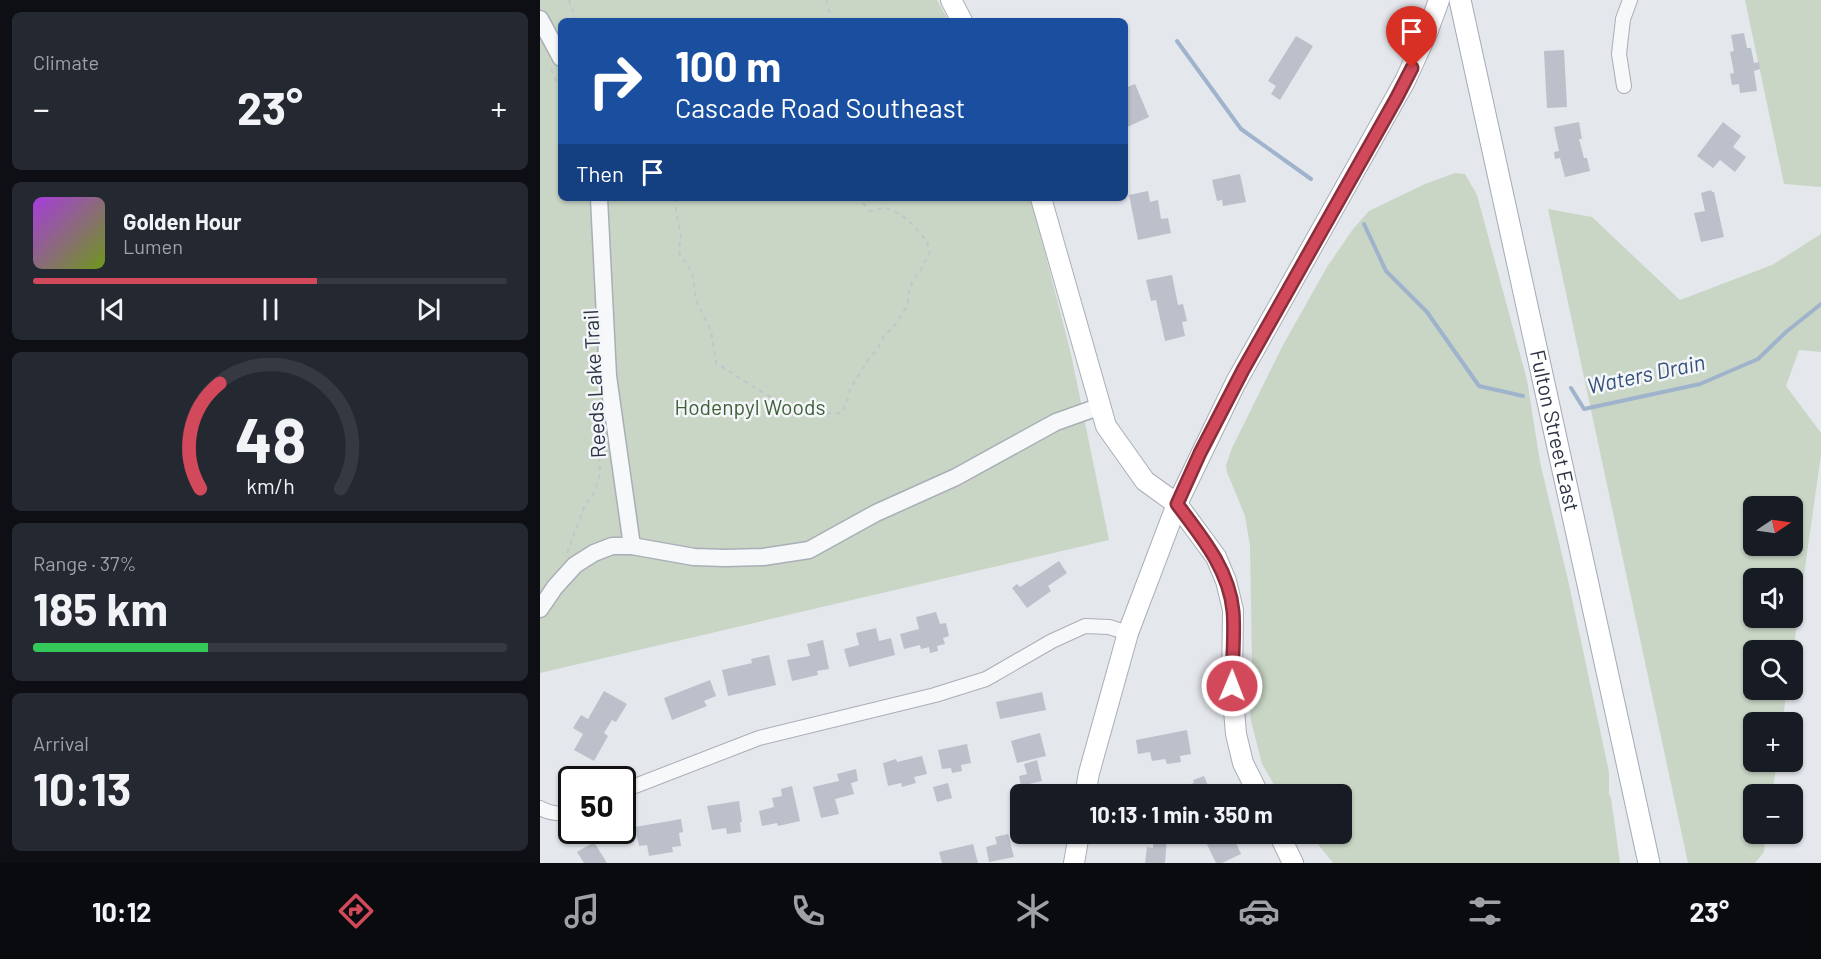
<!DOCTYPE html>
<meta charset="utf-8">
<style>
:root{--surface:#171b24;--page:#242831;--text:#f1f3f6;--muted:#9ea1a6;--line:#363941;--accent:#d1495b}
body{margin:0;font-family:Barlow,sans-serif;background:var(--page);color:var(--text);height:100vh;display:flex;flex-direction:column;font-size:22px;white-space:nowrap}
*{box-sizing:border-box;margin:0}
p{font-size:20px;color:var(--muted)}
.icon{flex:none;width:33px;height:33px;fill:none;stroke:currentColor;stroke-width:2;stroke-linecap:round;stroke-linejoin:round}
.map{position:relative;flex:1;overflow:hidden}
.drawer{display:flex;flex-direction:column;gap:12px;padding:12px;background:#0d0f14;width:540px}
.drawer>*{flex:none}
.hud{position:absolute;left:18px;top:18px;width:570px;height:183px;border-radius:9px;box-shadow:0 2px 4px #0004;background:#1a4fa0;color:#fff;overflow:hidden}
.needle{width:39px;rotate:77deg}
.controls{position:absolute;left:1203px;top:496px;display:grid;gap:12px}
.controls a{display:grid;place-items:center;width:60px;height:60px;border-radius:9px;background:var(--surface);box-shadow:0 2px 4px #0004;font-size:30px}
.speed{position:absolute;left:18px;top:766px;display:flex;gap:12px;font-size:30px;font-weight:700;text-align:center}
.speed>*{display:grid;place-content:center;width:78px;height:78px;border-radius:50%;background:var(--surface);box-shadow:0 2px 4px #0004;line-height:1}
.speed .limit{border:3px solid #111;border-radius:9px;background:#fff;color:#111}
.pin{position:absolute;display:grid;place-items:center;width:51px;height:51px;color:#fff;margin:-62px -26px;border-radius:50% 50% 50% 0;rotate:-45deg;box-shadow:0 0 6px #0007}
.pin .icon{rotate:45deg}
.me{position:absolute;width:66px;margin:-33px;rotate:1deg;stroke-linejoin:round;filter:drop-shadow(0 0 4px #0008)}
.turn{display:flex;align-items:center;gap:21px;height:126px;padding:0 18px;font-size:27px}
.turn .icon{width:78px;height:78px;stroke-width:2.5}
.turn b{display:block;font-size:42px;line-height:51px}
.then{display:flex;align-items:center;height:57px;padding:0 18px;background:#0003;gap:12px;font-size:22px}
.big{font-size:45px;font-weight:700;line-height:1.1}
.drawer .card{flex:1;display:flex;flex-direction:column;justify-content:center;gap:9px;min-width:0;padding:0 21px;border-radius:9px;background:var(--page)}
.drawer .dial{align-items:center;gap:0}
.dial svg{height:156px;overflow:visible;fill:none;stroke:var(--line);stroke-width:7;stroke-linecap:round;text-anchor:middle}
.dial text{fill:var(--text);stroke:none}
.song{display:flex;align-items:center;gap:18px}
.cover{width:72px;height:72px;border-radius:9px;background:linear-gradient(135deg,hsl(280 70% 55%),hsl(80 70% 35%))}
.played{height:6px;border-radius:3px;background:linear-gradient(90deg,var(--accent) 60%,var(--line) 60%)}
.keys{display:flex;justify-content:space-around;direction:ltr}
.heat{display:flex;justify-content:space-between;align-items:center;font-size:33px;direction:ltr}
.charge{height:9px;border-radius:4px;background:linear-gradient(90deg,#34c759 37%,var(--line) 0)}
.trip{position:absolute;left:470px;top:784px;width:342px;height:60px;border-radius:9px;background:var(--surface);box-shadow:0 2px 4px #0004;font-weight:700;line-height:60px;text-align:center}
.dock{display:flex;height:96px;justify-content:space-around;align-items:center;background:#090b0e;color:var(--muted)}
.dock .icon{width:42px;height:42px}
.dock .selected{color:var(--accent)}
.dock b{font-size:27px;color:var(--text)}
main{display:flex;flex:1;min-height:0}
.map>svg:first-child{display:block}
.green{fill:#c9d6c5;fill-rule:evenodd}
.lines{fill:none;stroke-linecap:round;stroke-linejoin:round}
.stream{stroke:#9fb4cc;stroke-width:4}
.building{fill:#bbc0ca}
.minor-casing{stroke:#a9aeb7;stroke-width:16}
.tertiary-casing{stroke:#a9aeb7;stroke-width:19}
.secondary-casing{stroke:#a9aeb7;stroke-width:22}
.primary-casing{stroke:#a3abb8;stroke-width:23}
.path{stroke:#c2c5cb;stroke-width:2;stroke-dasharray:4.5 4.5;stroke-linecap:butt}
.minor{stroke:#f7f8fa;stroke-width:14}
.tertiary{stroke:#f7f8fa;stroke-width:16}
.secondary{stroke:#fff;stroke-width:20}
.primary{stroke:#fff;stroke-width:21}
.route-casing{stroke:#882f3b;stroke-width:15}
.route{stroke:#d1495b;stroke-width:10}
.labels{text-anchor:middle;stroke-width:5;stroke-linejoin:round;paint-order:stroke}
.street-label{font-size:21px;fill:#2b3445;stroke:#f4f6f9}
.park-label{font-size:21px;fill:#3f6138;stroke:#f4f6f9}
.water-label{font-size:22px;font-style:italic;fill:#34527a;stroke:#f4f6f9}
</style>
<main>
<section class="drawer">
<div class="card"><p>Climate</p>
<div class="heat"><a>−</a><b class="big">23°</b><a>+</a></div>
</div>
<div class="card">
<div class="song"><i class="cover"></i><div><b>Golden Hour</b><p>Lumen</p></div></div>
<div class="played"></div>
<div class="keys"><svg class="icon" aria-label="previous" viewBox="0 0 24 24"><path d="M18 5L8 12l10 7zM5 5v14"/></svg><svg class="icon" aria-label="pause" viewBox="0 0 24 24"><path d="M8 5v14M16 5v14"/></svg><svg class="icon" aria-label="next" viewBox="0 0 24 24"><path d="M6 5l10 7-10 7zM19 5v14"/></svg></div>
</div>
<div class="card dial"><svg viewBox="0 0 100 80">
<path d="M14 69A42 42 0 1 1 86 69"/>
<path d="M14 69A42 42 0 0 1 24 15" stroke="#d1495b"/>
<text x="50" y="56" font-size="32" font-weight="700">48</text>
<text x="50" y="72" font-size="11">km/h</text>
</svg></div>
<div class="card"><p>Range · 37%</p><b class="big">185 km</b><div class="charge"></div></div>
<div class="card"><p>Arrival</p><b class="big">10:13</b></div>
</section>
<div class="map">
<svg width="1281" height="863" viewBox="0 0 1281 863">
<rect width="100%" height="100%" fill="#e4e7ec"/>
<!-- green -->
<g class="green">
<path d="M0 0H397L409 21H21V198H491L531 354 569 540 0 673Z"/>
<path d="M1205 0H1281V187L1244 184Z"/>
<path d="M915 173 925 174 937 195 987 380 1000 462 1028 580 1069 772V794L1071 798 1080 863H793L770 834H801V795H740L722 764 711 721 708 690 712 665 710 546 705 516 687 472 686 465 692 448 743 345 787 267 813 229 829 211 885 184Z"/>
<path d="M1008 209 1052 217 1140 300 1232 265 1281 234V352L1259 350 1246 386 1281 433V455L1253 652 1214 651V690H1247L1242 723H1214V762H1237L1232 795H1214V834H1226L1224 852 1215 863H1148ZM1214 507H1252V546H1214ZM1214 579H1252V618H1214Z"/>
</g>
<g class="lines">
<!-- stream -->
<g class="stream">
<path d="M637 41 701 129 771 179"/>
<path d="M824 224 846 271 887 312 939 386 983 396"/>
<path d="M1031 388 1044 409 1160 384 1218 359 1246 332 1281 304"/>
</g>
</g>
<!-- building -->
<g class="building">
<path d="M1204 33 1207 48H1211L1214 63 1219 62 1220 69 1214 71 1217 91 1200 93 1199 84 1192 85 1190 74 1194 73 1190 52 1194 51 1191 35Z"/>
<path d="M756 36 773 46 740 100 731 94 736 86 728 81Z"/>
<path d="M1024 50 1027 107 1007 108 1004 51Z"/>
<path d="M595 84 609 117 585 128V88Z"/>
<path d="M1039 122 1042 139H1039L1044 158H1047L1050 171 1025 177 1020 158 1015 159 1014 152 1019 151 1014 127Z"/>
<path d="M1183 122 1201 136 1193 147 1206 157 1195 172 1180 160 1173 168 1157 156Z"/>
<path d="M700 174 706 202 683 206 682 200 677 201 672 180Z"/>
<path d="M1171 190 1172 192H1174L1184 237 1161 242 1154 213 1165 211 1161 193Z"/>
<path d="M608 191 610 202 618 200 621 219 628 218 631 233 598 240 589 195Z"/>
<path d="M632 275 638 305 643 304 647 321 642 322 645 336 625 341 616 300 611 301 606 280Z"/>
<path d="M519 561 527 573 508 586 511 591 487 608 472 588 477 584 480 587Z"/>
<path d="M396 612 400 624 406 623 409 636 403 638 405 644 397 646 398 651 390 653 389 647 381 649 380 645 364 649 360 634 379 629 376 617Z"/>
<path d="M336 628 339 641 351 638 355 655 309 667 304 649 319 645 316 633Z"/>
<path d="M283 640 289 669 277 671 278 675 252 681 247 660 270 656 267 644Z"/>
<path d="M229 655 236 685 188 696 182 670 212 663 211 659Z"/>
<path d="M170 680 176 696 164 701 167 706 132 720 124 698Z"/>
<path d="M64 691 87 704 76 722 72 720 64 733 68 736 54 761 34 750 43 734 33 728 41 715 48 719Z"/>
<path d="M502 692 506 710 460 719 456 702Z"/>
<path d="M647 730 651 754 640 756 641 762 627 764 625 759 612 761 610 752 598 754 596 740Z"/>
<path d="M500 733 506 756 477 763 471 741Z"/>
<path d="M427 744 431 763 421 765 422 771 412 773 411 768 402 769 398 750Z"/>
<path d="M382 756 387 774 374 777 376 783 362 787 361 783 348 786 343 763 356 759 357 762Z"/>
<path d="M497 760 502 781 481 786 479 776 487 774 484 764Z"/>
<path d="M316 769 318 781 311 783 314 794 295 799 299 814 281 818 273 787 299 781 297 774Z"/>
<path d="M664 776 672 795H645L642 787 654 783 653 780Z"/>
<path d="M408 783 412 798 397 802 393 787Z"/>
<path d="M594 785 614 786 613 795H594Z"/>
<path d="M252 786 260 821 238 826 237 823 222 826 219 811 234 807 232 798 242 796 241 789Z"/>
<path d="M199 801 202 822H200L201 832 187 834 186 828 172 830 167 806Z"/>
<path d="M141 819 143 832 139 833 141 846 132 847 133 852 109 856 107 845 99 846 95 827Z"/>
<path d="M468 834 474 857 449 862 446 847 457 844 455 837Z"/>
<path d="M662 834H692L701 854 682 863H676Z"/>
<path d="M613 837 627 838 625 863H605L607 847 613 848Z"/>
<path d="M54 842 67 863H44L37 852Z"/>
<path d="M433 844 438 863H402L399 852Z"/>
</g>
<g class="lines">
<!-- minor casing -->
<g class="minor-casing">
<g id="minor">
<path d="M1084 86 1079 54 1083 19 1090 0"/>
<path d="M82 791 219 738 395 695 446 679 512 641 545 626 569 627 588 633"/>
<path d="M0 808C11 814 20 815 32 811"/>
</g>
</g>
<!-- tertiary casing -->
<g class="tertiary-casing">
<g id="tertiary">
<path d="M0 19 21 58"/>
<path d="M59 198 68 376 92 546"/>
<path d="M0 609 15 587 35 565 54 553 72 546H92L154 557 185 558 223 557 269 550 336 513 416 477 516 422 561 406"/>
</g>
</g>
<!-- secondary casing -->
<g class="secondary-casing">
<g id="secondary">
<path d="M411 0 422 21"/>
<path d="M501 198 566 426 605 481 637 504 676 557 686 581 693 610 692 686 696 734 703 763 719 795"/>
<path d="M545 795 549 773 588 633 637 504 695 384 865 81 887 33 899 0"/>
<path d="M739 834 753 863"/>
<path d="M534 863 539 834"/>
</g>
</g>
<!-- primary casing -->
<g class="primary-casing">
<g id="primary">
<path id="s1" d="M920 0 1109 863"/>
</g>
</g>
<!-- path -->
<g class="path">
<path d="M29 0 36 21"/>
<path d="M286 0 292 21"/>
<path d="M11 69 21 90"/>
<path d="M134 198 141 237 139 248 140 256 147 263 153 277 156 300 171 331 176 363C200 378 224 395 250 406 260 410 269 410 278 412 287 413 294 415 302 412L307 401 310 389 330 357 337 350 344 336 355 325 368 304 369 290 373 281 383 266 390 251C387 235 361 210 344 208 340 208 335 211 330 211L325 206 321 198"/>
<path d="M27 553 45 505 54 493 60 474 59 437 60 431"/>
</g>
<!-- minor -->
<use href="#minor" class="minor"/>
<!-- tertiary -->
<use href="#tertiary" class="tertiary"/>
<!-- secondary -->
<use href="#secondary" class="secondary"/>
<!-- primary -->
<use href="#primary" class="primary"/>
</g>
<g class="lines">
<!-- route casing -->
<g class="route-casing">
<path id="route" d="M692 686C692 662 695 634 693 611 689 569 661 536 637 504L660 453 703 370 856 99 872 68"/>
</g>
<!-- route -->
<use href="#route" class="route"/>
</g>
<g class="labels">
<!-- street labels -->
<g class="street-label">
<text transform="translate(55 384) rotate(-93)" y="7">Reeds Lake Trail</text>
<text dy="7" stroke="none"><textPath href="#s1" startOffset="441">Fulton Street East</textPath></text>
</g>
<!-- park labels -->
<g class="park-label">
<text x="210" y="415">Hodenpyl Woods</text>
</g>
<!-- water labels -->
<g class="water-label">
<text transform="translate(1106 374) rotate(-12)" y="8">Waters Drain</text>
</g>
</g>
</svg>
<div class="controls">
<a><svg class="needle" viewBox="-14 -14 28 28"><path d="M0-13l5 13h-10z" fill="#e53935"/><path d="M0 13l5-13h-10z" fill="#9ea1a6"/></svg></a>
<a><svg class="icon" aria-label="sound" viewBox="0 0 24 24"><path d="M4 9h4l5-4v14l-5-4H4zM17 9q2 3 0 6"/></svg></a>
<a><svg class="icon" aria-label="search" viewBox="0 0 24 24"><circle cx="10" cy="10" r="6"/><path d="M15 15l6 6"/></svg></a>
<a>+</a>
<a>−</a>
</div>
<div class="speed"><div class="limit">50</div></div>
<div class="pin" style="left:872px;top:68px;background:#d93025"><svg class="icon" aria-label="arrive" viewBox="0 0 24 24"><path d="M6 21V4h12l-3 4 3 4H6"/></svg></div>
<svg class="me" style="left:692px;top:686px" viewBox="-20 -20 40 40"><circle r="17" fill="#d1495b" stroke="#fff" stroke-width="3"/><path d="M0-11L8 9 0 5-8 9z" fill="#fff"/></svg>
<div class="trip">10:13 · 1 min · 350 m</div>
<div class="hud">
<div class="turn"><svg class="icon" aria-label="right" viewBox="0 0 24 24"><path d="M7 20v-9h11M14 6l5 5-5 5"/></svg><div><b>100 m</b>Cascade Road Southeast</div></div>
<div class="then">Then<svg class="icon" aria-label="arrive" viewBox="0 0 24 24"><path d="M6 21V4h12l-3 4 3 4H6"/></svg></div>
</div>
</div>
</main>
<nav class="dock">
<b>10:12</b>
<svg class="icon selected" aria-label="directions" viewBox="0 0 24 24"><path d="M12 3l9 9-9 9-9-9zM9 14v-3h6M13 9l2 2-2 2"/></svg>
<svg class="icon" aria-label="music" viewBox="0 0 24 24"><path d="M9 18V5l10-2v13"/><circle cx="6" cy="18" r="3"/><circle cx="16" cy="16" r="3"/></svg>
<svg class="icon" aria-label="phone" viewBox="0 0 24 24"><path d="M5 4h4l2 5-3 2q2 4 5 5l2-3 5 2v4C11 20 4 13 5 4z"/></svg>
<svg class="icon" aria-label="climate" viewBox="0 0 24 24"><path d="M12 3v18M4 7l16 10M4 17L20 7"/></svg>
<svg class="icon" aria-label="car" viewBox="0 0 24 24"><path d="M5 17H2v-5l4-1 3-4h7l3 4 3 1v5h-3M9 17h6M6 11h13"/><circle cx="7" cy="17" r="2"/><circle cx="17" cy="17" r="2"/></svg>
<svg class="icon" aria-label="filters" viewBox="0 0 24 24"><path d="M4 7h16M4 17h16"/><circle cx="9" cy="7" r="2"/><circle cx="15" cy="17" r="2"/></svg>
<b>23°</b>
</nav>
